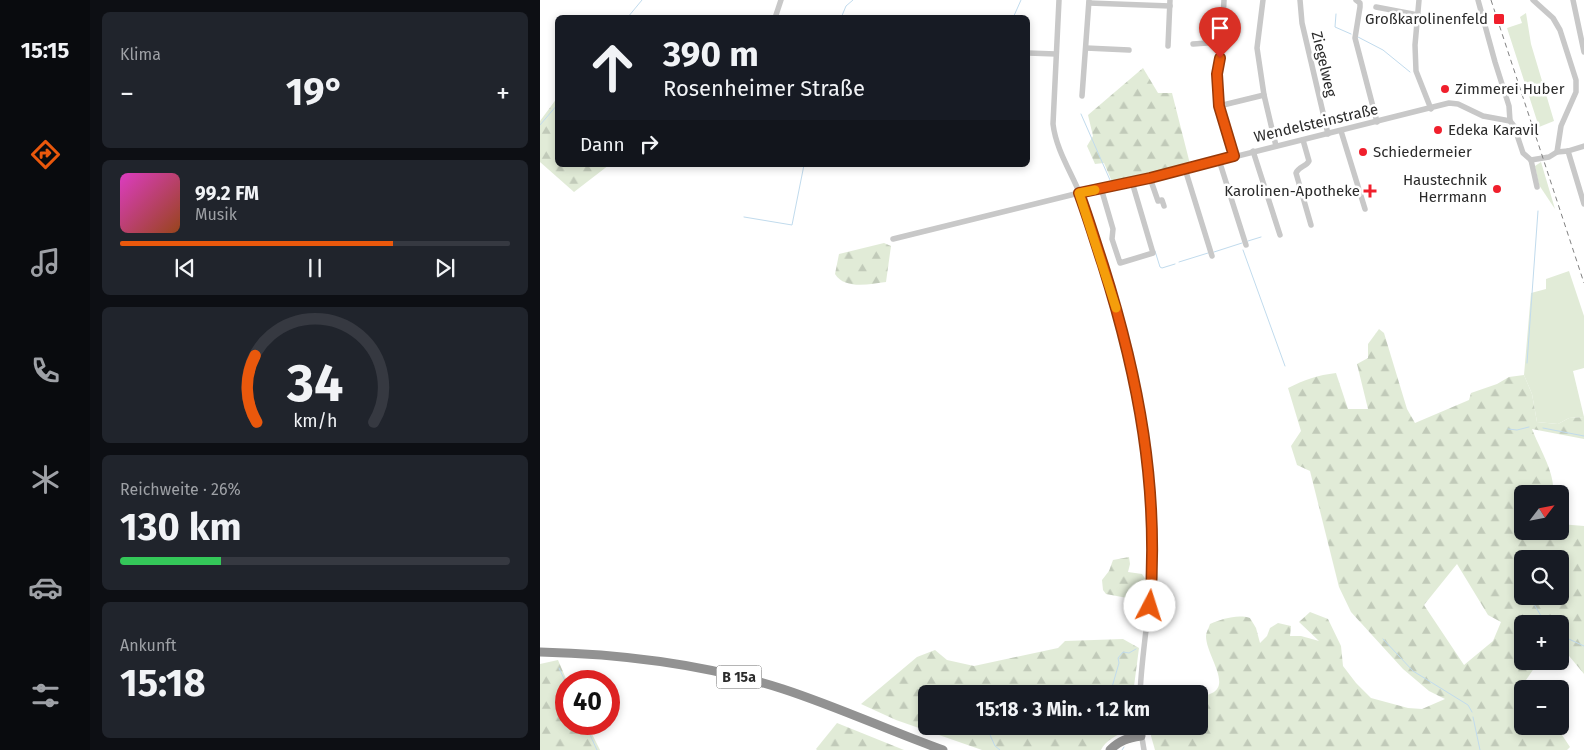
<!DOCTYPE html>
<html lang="de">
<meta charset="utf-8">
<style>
:root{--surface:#171b24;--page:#20242c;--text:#f1f3f6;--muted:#9ea1a6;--line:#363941;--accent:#ea580c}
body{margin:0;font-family:"Fira Sans",sans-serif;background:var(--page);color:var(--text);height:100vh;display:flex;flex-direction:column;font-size:19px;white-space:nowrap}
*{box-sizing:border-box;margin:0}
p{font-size:16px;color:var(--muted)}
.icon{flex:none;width:28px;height:28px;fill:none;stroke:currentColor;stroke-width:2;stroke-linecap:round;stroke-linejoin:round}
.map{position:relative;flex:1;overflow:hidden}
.details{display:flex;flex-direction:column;gap:12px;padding:12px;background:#0d0f14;width:450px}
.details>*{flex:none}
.guide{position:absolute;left:15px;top:15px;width:475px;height:152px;border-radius:8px;box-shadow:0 2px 8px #0003;background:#171b24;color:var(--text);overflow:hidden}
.needle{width:32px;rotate:58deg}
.tools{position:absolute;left:974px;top:485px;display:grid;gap:10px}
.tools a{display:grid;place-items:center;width:55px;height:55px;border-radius:8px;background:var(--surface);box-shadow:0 2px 8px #0003;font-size:25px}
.speed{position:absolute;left:15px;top:670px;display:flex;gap:10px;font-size:25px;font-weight:700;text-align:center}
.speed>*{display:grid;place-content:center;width:65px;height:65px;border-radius:50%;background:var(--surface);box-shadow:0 2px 8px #0003;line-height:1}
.speed .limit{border:8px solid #d22;background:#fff;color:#111}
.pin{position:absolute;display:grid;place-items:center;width:42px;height:42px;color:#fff;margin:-51px -21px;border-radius:50% 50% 50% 0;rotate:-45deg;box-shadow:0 0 5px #0007}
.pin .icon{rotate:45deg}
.me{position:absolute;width:55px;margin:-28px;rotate:5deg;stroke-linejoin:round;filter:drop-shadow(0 0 4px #0008)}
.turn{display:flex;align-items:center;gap:18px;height:105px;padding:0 25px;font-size:22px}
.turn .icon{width:65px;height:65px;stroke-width:2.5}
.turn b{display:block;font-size:35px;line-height:42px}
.then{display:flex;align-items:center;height:48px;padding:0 25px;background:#0003;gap:10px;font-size:19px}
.big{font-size:38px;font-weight:700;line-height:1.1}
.details .widget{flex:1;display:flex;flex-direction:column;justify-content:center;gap:8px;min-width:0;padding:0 18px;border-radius:8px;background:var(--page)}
.details .dial{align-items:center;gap:0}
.dial svg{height:130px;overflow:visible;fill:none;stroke:var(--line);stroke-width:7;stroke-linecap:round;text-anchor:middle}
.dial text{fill:var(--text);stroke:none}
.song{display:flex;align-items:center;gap:15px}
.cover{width:60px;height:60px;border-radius:8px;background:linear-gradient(135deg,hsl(310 70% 55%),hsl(20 70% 35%))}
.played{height:5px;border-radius:2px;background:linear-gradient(90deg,var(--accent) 70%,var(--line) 70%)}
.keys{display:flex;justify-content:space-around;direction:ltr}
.heat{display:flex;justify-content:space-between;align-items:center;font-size:28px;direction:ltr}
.charge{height:8px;border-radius:4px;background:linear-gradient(90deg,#34c759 26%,var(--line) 0)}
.trip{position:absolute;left:378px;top:685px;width:290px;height:50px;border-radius:8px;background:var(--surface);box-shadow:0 2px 8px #0003;font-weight:700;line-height:50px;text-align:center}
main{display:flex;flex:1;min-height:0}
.tabs{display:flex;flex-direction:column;width:90px;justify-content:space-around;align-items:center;background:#090b0e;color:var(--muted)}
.tabs .icon{width:35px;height:35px}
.tabs .active{color:var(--accent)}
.tabs b{font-size:22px;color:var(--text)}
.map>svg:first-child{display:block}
.green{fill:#e1ebd7}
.forest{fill:url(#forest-firs);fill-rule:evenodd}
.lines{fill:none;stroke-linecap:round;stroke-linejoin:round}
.stream{stroke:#c1dbed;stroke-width:1}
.minor{stroke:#c8c8c8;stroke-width:5.5}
.highway{stroke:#929292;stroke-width:9}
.rail{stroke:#808080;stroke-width:1;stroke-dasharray:5 4;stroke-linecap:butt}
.route-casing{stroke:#983908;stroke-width:12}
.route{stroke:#ea580c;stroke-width:9}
.slow{stroke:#f59e0b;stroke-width:9}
.poi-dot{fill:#f01f2c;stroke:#fff;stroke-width:2}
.labels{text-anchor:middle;stroke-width:5;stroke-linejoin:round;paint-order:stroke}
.shield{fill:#fff;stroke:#6b6b6b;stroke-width:1}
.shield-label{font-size:14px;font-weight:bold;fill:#2b2b2b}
.poi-label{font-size:15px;fill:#2b2b2b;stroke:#fff;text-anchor:end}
.street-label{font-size:15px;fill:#2b2b2b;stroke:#fff}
</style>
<main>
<nav class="tabs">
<b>15:15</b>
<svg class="icon active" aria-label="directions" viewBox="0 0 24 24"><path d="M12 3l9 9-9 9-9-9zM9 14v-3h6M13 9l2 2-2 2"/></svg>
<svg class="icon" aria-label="music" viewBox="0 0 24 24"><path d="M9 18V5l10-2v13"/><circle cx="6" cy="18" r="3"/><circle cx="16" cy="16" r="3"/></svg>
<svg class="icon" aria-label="phone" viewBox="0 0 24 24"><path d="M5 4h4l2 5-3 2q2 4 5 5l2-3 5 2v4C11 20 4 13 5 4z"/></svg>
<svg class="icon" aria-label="climate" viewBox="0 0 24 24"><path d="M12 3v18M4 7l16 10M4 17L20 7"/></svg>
<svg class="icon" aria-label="car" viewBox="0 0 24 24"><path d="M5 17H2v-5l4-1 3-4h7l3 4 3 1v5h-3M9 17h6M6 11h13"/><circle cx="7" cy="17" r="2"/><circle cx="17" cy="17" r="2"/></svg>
<svg class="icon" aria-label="filters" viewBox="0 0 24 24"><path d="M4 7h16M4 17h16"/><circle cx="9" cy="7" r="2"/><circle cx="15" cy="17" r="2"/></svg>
</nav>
<section class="details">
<div class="widget"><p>Klima</p>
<div class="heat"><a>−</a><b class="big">19°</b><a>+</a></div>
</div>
<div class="widget">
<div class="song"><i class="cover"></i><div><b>99.2 FM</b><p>Musik</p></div></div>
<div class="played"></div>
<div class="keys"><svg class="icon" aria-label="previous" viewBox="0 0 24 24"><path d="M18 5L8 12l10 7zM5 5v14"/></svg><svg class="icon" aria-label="pause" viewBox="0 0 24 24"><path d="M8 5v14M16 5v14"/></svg><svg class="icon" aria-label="next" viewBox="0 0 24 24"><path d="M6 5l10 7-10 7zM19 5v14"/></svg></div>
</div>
<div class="widget dial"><svg viewBox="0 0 100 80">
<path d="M14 69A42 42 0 1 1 86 69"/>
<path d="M14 69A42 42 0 0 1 13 28" stroke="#ea580c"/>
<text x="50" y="56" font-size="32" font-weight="700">34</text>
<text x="50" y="72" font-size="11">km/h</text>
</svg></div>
<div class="widget"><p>Reichweite · 26%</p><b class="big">130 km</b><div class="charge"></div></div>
<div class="widget"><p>Ankunft</p><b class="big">15:18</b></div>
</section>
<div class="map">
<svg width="1044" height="750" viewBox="0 0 1044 750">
<defs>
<pattern id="forest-firs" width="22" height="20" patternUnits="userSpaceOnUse" patternTransform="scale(1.25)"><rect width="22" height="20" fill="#e1ebd7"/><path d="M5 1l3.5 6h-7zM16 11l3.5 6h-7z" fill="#c1cab9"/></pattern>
</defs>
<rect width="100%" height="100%" fill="#fff"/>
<!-- green -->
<g class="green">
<path d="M986 13 991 44 1014 121 999 127 967 28 982 23 980 17Z"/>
<path d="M1001 162 1015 209 999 185 995 166Z"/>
<path d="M1029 271 1044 316V368L1033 371 1044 417 1029 418 1018 424 997 422 992 394 984 375 991 293 1006 289V279Z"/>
</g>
<!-- forest -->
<g class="forest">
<path d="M603 68 618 93H632L650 164 573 184 564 163 555 164 547 146 553 136 548 115Z"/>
<path d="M17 98 18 165H69L34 192 0 162V121Z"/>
<path d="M344 243 351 246 346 282C330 284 305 290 295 274L299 254Z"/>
<path d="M839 329 844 333 867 409 875 423 929 400 931 393 957 384 969 377 984 375 992 394 997 422 1018 424 1029 418 1044 417V439L992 429C999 448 1016 474 1013 494H982V531H1020V524L1044 526V674L1020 645V624H982V661H999L986 680 992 689H982V726H1016L1030 747 1027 750H615L611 736 612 726H659V696C700 693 666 658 666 636 666 632 669 628 670 624 682 619 697 614 710 618L716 628 720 643 727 636 730 628 738 623 751 626 750 636H761L779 641 759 622 770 612 788 619 801 646 803 666 816 683 831 698 868 708 882 709 905 699 889 691 863 669 811 612 799 587 770 471 757 465 751 446 761 431 748 388C764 380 778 375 796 373L808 409H828L817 364 828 358V344ZM982 559H1020V596H982ZM917 564 948 615 961 622 953 641 924 665 884 605Z"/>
<path d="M589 557 590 564 588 572 602 574C610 584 609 592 598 600L566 594 563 590 562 580 569 571 573 560Z"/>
<path d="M583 639 599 648 593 694H386V726H586L585 731C577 735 565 741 561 750H442L356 720 321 704 377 657 395 650 407 660 434 666 518 648 525 641Z"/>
<path d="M18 660 27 681 26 724H47L60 750H0V664Z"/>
<path d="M297 723 364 750H277L276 749Z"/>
</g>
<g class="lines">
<!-- stream -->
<g class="stream">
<path d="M796 14 795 27 811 34"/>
<path d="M88 17 102 0"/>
<path d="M301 18 306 6 313 0"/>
<path d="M473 18 481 0"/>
<path d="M818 37 843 50 870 72"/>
<path d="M541 114 570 180"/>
<path d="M0 125 18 104"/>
<path d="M573 182 594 178"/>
<path d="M204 217 252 225 264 165"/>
<path d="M708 241 721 237"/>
<path d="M703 250 745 366"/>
<path d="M615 251 620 267 622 268 635 264"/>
<path d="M674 252 702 243"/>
<path d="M639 262 668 253"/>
<path d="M987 363 998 211"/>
<path d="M1003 428 1044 436"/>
<path d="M968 429 977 430 989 427"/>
<path d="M993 559 997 554"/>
<path d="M979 584 982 573"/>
<path d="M981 588 982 589"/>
<path d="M989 596 1006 624"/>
<path d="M1020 635 1044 646"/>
<path d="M843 639 873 671 928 705 932 712"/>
<path d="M19 668 26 683"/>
<path d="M418 686 424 694"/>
<path d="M570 694 579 663 578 658 583 652 589 653 596 649"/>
<path d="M933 717 940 750"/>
<path d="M45 724 57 750"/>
<path d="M446 726 455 746 460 750"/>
<path d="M581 726V731"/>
<path d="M582 750 584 747"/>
</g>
<!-- minor -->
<g class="minor">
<path d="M519 0 513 124C516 149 530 170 540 194 554 230 566 268 576 305 598 387 616 473 613 558 611 604 602 648 600 694"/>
<path d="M684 0 682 42 677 74V95L679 106 694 156"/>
<path d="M723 0 717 48 724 95 736 146"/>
<path d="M760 0 762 23 788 134"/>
<path d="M816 0 820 3V7L815 38 837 122"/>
<path d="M879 0 875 45 876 71 891 109"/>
<path d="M938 0 955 62 969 106 970 121 974 126 983 153 991 160"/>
<path d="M1033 0 1044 52"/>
<path d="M549 3 630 6"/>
<path d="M836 7 878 15"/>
<path d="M235 18 241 0"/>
<path d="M653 44 682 42"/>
<path d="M628 46 630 0"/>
<path d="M546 48 589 50"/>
<path d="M488 53 516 54"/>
<path d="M542 96 549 0"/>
<path d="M679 106 724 95"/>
<path d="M801 131 825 209"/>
<path d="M763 140 769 161C766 167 759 166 756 173L771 225"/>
<path d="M713 151 740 235"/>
<path d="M1028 151 1044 204"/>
<path d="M1017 152 1028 151 1044 146"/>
<path d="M679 160 706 245"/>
<path d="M991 160 1009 157 1017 152 1021 126 1036 92V80L1020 30 1013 18 993 0"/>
<path d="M991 160 997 187"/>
<path d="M645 169 672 256"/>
<path d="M610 178 618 201 622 200 624 206"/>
<path d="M561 188 573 229 572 239 580 263 613 253 592 182"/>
<path d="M353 239 539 193 610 178 909 103 918 104 943 116 970 121"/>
<path d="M600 726 604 750"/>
</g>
<!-- highway -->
<g class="highway">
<path d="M0 652C82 654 165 664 243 689 298 707 350 731 403 750"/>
<path d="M570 750C580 740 588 738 601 736"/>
</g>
<!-- rail -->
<path class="rail" d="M951 0 1044 283"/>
</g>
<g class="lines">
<!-- route casing -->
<g class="route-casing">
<path id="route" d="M610 606C619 487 599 379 563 265 555 241 548 217 539 193L610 178 694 156 679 106 677 74 680 58"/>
</g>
<!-- route -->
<use href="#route" class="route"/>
<!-- slow -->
<path class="slow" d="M555 190 539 193 576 308"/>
</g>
<!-- markers -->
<g class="poi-dot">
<rect x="953" y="13" width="12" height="12" rx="2.5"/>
<circle cx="905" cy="89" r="5"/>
<circle cx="898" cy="130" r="5"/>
<circle cx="823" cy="152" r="5"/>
<circle cx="957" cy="189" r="5"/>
<path d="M827.5 183.5h5v5h5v5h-5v5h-5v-5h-5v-5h5z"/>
</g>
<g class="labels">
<!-- shield labels -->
<rect class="shield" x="176.5" y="665.5" width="45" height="23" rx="4"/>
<g class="shield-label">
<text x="199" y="682">B 15a</text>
</g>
<!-- poi labels -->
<g class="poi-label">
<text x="948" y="24">Großkarolinenfeld</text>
<text x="915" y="94" text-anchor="start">Zimmerei Huber</text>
<text x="908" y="135" text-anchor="start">Edeka Karavil</text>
<text x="833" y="157" text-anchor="start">Schiedermeier</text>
<text x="947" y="185">Haustechnik<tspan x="947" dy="17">Herrmann</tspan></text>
<text x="820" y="196">Karolinen-Apotheke</text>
</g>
<!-- street labels -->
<g class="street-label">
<text transform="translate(784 64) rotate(77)" y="5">Ziegelweg</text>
<text transform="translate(776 123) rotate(-13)" y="5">Wendelsteinstraße</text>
</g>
</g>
</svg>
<div class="tools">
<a><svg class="needle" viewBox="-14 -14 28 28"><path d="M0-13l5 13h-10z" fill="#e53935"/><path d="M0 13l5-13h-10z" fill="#9ea1a6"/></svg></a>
<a><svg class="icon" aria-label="search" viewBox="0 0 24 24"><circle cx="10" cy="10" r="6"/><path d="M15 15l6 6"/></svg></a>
<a>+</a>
<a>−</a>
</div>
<div class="speed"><div class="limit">40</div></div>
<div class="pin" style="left:680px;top:58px;background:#d93025"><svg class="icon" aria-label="arrive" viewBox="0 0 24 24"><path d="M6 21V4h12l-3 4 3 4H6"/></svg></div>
<svg class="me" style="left:610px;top:606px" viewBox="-20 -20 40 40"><circle r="19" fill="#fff"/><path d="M0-13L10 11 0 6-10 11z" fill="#ea580c"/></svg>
<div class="trip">15:18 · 3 Min. · 1.2 km</div>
<div class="guide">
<div class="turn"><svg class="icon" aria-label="ahead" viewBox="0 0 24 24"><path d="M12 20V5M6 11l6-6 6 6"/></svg><div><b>390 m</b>Rosenheimer Straße</div></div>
<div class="then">Dann<svg class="icon" aria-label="right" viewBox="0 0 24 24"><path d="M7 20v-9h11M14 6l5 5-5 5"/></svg></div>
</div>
</div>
</main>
